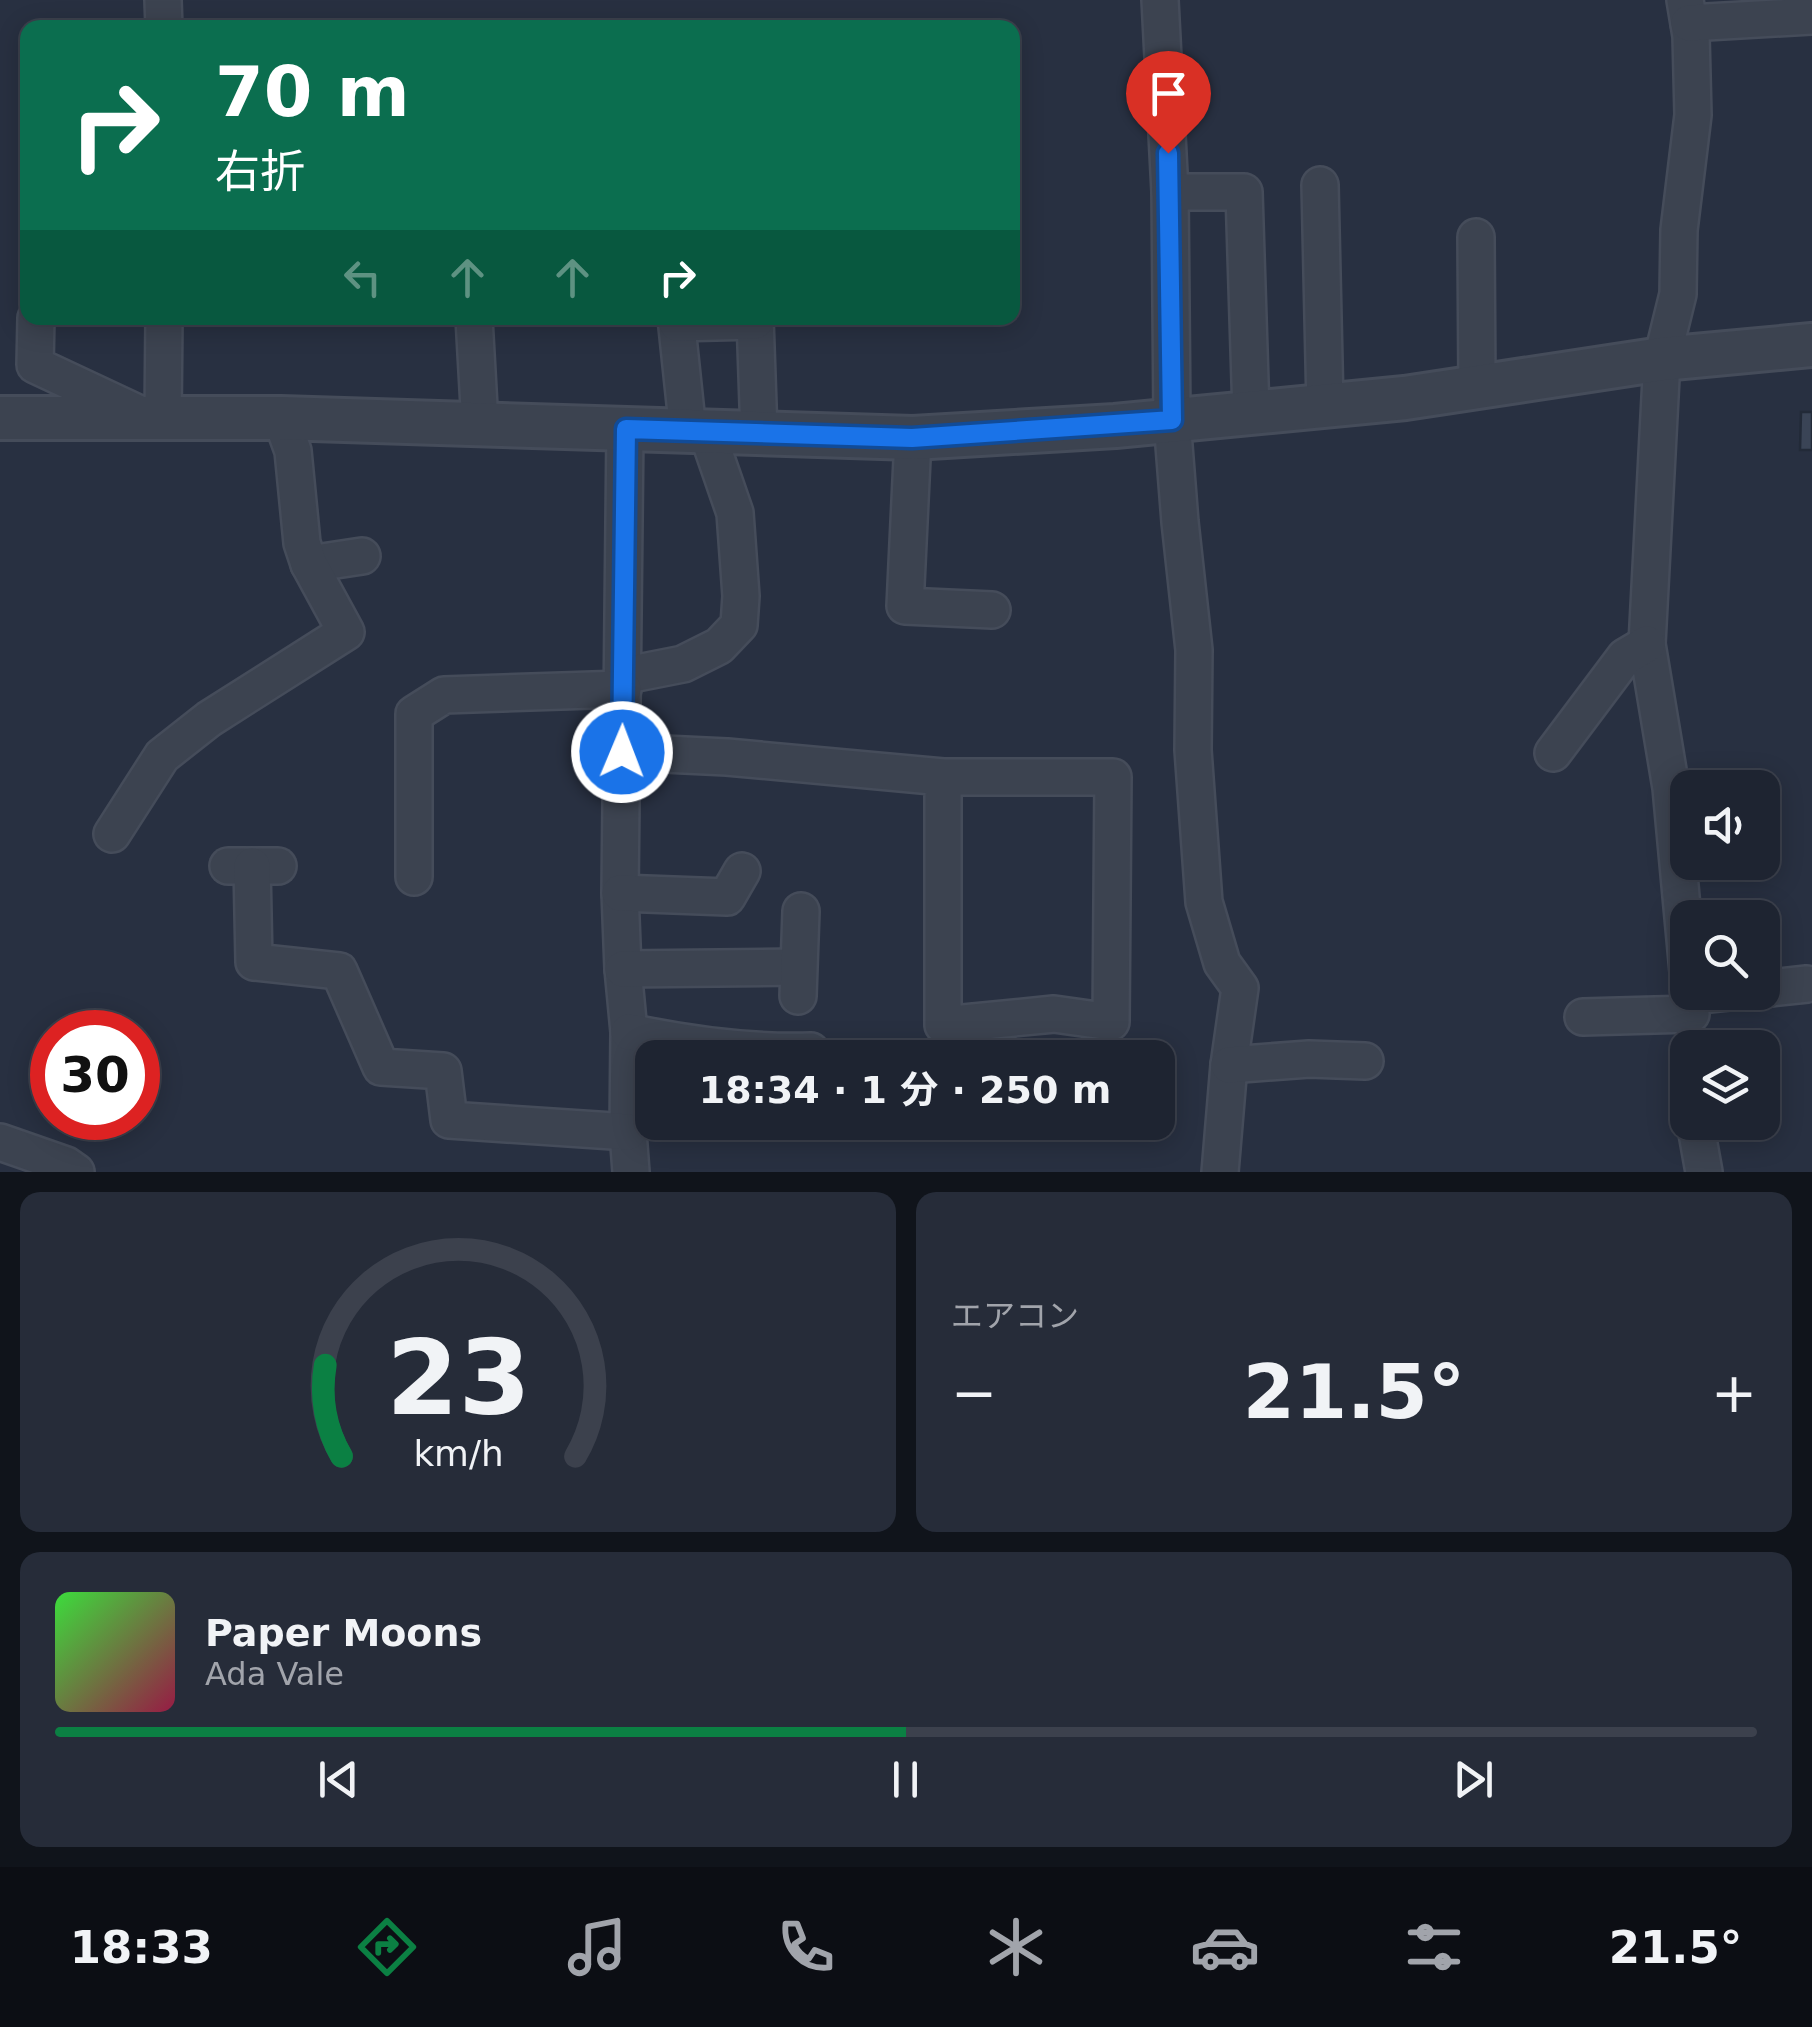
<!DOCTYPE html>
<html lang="ja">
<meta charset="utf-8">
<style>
:root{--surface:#1e2431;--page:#262c39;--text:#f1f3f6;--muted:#a1a4ab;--line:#3c414d;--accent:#0b8043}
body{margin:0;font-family:"DejaVu Sans","Noto Sans JP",sans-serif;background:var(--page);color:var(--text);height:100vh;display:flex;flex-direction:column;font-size:38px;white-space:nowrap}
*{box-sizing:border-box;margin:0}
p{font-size:32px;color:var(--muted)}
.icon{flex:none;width:55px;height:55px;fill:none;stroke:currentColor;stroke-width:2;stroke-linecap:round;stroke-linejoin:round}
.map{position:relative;height:1172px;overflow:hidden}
.panel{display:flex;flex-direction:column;gap:20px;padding:20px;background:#10141b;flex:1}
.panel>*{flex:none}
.hud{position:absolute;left:20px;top:20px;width:1000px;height:305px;border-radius:20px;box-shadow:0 5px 25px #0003,0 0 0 2px var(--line);background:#0b6e4f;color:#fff;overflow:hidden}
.tools{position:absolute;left:1670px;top:770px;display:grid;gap:20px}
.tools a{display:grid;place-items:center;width:110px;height:110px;border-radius:20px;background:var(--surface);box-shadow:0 5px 25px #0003,0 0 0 2px var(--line);font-size:50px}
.speed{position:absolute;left:30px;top:1010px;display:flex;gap:20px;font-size:50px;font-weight:700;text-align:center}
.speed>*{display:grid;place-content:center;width:130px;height:130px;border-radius:50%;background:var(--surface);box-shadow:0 5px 25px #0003,0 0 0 2px var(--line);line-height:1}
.speed .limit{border:15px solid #d22;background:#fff;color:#111}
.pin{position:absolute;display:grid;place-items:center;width:85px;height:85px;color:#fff;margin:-102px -42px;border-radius:50% 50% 50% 0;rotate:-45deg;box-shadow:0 0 10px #0007}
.pin .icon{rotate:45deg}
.me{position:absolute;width:110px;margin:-55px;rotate:1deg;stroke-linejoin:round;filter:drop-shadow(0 0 8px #0008)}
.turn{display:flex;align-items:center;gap:35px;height:210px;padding:0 30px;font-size:45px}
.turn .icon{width:130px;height:130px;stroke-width:2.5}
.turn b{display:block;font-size:70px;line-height:85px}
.lanes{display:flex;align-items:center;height:95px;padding:0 30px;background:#0003;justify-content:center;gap:50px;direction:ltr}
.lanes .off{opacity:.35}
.big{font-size:75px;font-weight:700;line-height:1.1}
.panel .widget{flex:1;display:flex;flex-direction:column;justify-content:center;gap:15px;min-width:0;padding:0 35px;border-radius:20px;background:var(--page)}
.panel .dial{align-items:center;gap:0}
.dial svg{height:260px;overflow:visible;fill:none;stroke:var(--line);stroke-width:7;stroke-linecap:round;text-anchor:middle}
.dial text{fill:var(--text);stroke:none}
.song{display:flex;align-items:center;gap:30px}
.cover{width:120px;height:120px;border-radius:15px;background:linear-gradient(135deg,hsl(120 70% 55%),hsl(340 70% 35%))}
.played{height:10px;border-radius:5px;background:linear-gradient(90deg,var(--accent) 50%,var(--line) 50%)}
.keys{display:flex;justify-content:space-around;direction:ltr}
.heat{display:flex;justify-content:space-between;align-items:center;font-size:55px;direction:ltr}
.panel .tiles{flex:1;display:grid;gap:20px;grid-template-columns:1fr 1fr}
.widget:last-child{grid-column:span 2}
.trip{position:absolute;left:635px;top:1040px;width:540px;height:100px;border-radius:20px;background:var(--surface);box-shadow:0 5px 25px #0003,0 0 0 2px var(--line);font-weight:700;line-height:100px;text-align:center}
.dock{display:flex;height:160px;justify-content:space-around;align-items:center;background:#0c0e14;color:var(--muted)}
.dock .icon{width:70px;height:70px}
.dock .current{color:var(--accent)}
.dock b{font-size:45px;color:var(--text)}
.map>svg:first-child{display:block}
.building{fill:#3a4456;stroke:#222a38;stroke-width:2.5}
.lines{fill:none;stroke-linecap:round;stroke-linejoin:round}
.minor-casing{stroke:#454c5a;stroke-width:40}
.tertiary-casing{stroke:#454c5a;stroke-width:48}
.minor{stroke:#3c4350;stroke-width:35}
.tertiary{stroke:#3c4350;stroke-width:42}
.route-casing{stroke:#114b97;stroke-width:25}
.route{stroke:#1a73e8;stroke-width:18}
</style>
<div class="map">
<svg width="1812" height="1172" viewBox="0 0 1812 1172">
<rect width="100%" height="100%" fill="#283041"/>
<!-- building -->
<path class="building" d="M1801 412H1812V450H1800Z"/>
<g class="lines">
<!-- minor casing -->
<g class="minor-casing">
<g id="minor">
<path d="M163 0 164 28"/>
<path d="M1160 0 1170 192 1172 420 1180 522 1194 650 1193 750 1204 902 1222 963 1240 988 1229 1065 1220 1172"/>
<path d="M1685 0 1691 36 1693 115 1679 230 1678 294 1662 359 1647 644 1671 788 1688 972"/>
<path d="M1689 23 1812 16"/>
<path d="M1320 185 1325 406"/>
<path d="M1170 192H1244L1251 413"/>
<path d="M1476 237 1477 387"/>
<path d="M36 318 35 365 146 417"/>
<path d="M474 318 480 425"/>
<path d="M676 318 688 432"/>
<path d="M755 318 759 434"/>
<path d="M677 323 755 321"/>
<path d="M163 417 164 318"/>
<path d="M625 429 620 893 623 969 629 1032 628 1132 631 1172"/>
<path d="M913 438 905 606 992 610"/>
<path d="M309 564 362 556"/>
<path d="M622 676 683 664 719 646 739 625 741 596 735 513 707 432"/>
<path d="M622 752 727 757 943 777H1113L1111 1022 1054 1014 943 1025V777"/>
<path d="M1553 753 1625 657 1647 644"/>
<path d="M112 834 162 756 209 719 346 632 309 564 302 543 293 451 281 418"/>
<path d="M228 866H278"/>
<path d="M252 866 254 962 339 971 381 1067 443 1071 449 1120 628 1132"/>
<path d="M414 877V714L444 695 623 689"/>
<path d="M620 893 727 897 742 871"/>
<path d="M623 969 798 967"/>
<path d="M1762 989 1807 984"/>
<path d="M798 996 801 911"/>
<path d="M1690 996 1728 992"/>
<path d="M1583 1017 1691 1014"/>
<path d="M629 1032C690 1045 748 1053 811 1051"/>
<path d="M1229 1065 1309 1059 1365 1061"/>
<path d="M1695 1122 1704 1172"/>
<path d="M0 1142 66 1165 76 1172"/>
</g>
</g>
<!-- tertiary casing -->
<g class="tertiary-casing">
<path id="tertiary" d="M0 418H281L913 438 1115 426 1405 398 1662 359 1812 345"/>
</g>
<!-- minor -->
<use href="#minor" class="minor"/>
<!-- tertiary -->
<use href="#tertiary" class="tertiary"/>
</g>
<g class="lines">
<!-- route casing -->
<g class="route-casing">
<path id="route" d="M622 752 626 429 912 438 1172 420 1168 153"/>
</g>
<!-- route -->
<use href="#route" class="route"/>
</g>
</svg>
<div class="tools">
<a><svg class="icon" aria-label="sound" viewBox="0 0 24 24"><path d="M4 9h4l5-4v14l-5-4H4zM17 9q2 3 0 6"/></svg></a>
<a><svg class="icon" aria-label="search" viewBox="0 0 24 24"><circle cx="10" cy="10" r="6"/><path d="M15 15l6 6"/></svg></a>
<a><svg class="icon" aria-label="layers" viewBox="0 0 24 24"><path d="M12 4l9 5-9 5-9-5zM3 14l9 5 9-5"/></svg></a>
</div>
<div class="speed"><div class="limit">30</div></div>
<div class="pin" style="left:1168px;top:153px;background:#d93025"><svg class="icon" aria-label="arrive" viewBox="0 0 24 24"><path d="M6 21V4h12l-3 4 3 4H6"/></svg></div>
<svg class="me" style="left:622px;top:752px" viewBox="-20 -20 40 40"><circle r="17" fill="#1a73e8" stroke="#fff" stroke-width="3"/><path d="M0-11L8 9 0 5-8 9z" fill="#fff"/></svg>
<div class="trip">18:34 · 1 分 · 250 m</div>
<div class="hud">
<div class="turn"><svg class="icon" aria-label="right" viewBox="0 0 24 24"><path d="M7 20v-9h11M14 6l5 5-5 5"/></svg><div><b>70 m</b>右折</div></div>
<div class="lanes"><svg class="icon off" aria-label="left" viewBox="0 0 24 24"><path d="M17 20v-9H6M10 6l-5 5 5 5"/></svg><svg class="icon off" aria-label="ahead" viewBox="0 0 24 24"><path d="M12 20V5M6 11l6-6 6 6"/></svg><svg class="icon off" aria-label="ahead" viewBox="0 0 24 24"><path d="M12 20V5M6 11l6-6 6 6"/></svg><svg class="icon" aria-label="right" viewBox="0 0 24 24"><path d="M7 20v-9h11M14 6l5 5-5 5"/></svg></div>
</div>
</div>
<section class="panel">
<div class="tiles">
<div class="widget dial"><svg viewBox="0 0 100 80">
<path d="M14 69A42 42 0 1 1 86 69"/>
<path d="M14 69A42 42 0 0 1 9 41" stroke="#0b8043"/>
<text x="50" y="56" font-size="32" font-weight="700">23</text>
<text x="50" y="72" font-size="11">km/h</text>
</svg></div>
<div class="widget"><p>エアコン</p>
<div class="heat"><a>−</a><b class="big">21.5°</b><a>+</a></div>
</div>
<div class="widget">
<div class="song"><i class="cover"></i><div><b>Paper Moons</b><p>Ada Vale</p></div></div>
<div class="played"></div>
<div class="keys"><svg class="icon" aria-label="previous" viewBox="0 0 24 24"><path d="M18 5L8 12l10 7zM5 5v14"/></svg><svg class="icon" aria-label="pause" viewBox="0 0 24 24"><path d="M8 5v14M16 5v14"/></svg><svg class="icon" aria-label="next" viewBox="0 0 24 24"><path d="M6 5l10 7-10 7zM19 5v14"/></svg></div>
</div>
</div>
</section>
<nav class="dock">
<b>18:33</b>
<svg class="icon current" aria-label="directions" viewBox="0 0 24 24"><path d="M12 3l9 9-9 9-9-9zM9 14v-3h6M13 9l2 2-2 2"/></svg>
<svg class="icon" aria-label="music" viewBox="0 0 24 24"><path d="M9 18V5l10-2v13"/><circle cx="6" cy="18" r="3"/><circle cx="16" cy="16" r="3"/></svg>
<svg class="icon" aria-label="phone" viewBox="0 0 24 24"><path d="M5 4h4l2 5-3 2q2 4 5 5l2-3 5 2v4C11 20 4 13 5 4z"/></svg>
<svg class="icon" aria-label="climate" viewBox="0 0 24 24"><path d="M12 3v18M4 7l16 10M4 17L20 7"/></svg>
<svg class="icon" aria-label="car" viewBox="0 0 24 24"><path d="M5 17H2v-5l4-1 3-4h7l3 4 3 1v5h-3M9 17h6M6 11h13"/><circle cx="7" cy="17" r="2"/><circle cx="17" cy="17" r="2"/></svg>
<svg class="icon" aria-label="filters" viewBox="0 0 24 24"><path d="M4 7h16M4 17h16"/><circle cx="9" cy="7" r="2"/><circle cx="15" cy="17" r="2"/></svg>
<b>21.5°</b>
</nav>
